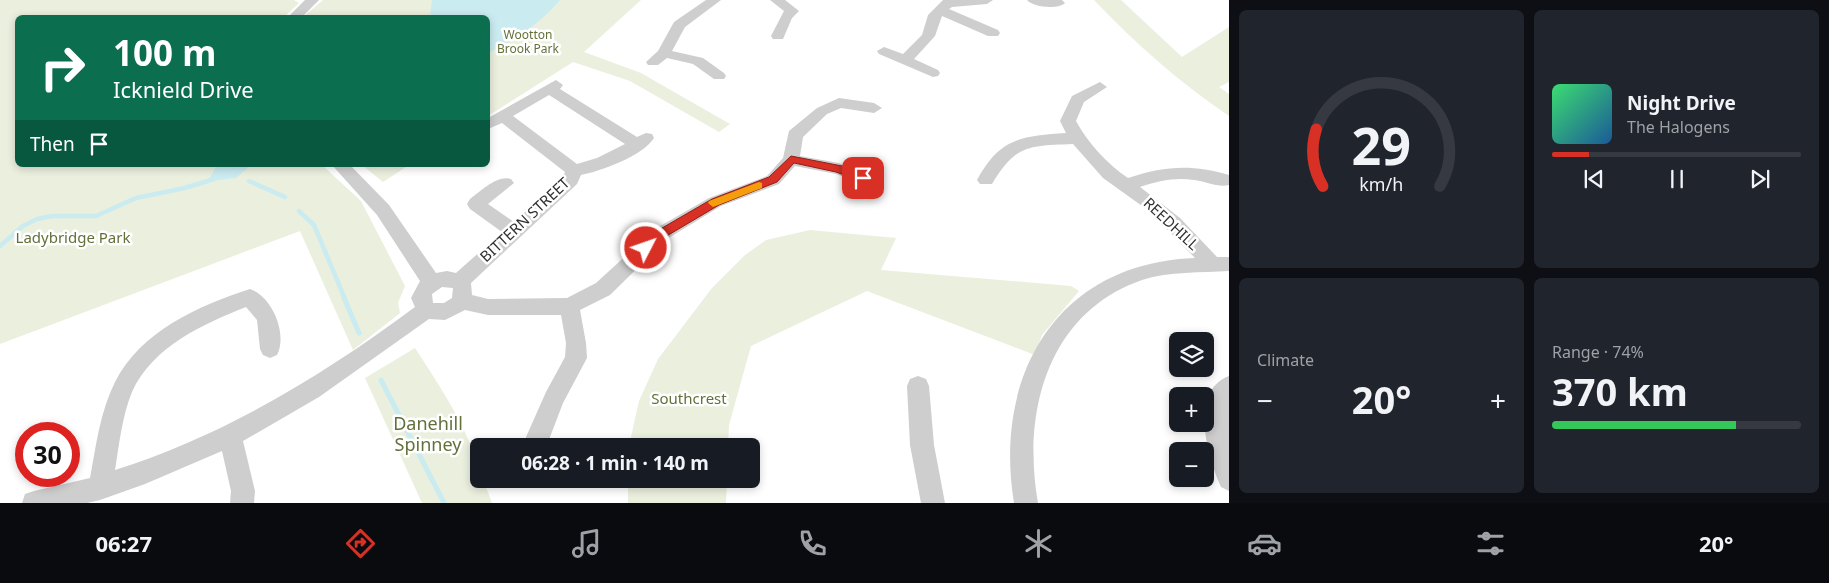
<!DOCTYPE html>
<meta charset="utf-8">
<style>
:root{--surface:#171b24;--page:#20242c;--text:#f1f3f6;--muted:#9ea1a6;--line:#363941;--accent:#d93025}
body{margin:0;font-family:"Noto Sans",sans-serif;background:var(--page);color:var(--text);height:100vh;display:flex;flex-direction:column;font-size:19px;white-space:nowrap}
*{box-sizing:border-box;margin:0}
p{font-size:16px;color:var(--muted)}
.icon{flex:none;width:28px;height:28px;fill:none;stroke:currentColor;stroke-width:2;stroke-linecap:round;stroke-linejoin:round}
.map{position:relative;flex:1;overflow:hidden}
.drawer{display:flex;flex-direction:column;gap:10px;padding:10px;background:#0d0f14;width:600px}
.drawer>*{flex:none}
.top-card{position:absolute;left:15px;top:15px;width:475px;height:152px;border-radius:8px;box-shadow:0 2px 8px #0003;background:#0b6e4f;color:#fff;overflow:hidden}
.buttons{position:absolute;left:1169px;top:332px;display:grid;gap:10px}
.buttons a{display:grid;place-items:center;width:45px;height:45px;border-radius:8px;background:var(--surface);box-shadow:0 2px 8px #0003;font-size:25px}
.speed{position:absolute;left:15px;top:422px;display:flex;gap:10px;font-size:25px;font-weight:700;text-align:center}
.speed>*{display:grid;place-content:center;width:65px;height:65px;border-radius:50%;background:var(--surface);box-shadow:0 2px 8px #0003;line-height:1}
.speed .limit{border:8px solid #d22;background:#fff;color:#111}
.pin{position:absolute;display:grid;place-items:center;width:42px;height:42px;color:#fff;margin:-21px;border-radius:10px;box-shadow:0 2px 8px #0006}
.me{position:absolute;width:55px;margin:-28px;rotate:49deg;stroke-linejoin:round;filter:drop-shadow(0 0 4px #0008)}
.turn{display:flex;align-items:center;gap:18px;height:105px;padding:0 15px;font-size:22px}
.turn .icon{width:65px;height:65px;stroke-width:2.5}
.turn b{display:block;font-size:35px;line-height:42px}
.then{display:flex;align-items:center;height:48px;padding:0 15px;background:#0003;gap:10px;font-size:19px}
.big{font-size:38px;font-weight:700;line-height:1.1}
.drawer .tile{flex:1;display:flex;flex-direction:column;justify-content:center;gap:8px;min-width:0;padding:0 18px;border-radius:8px;background:var(--page)}
.drawer .dial{align-items:center;gap:0}
.dial svg{height:130px;overflow:visible;fill:none;stroke:var(--line);stroke-width:7;stroke-linecap:round;text-anchor:middle}
.dial text{fill:var(--text);stroke:none}
.song{display:flex;align-items:center;gap:15px}
.cover{width:60px;height:60px;border-radius:8px;background:linear-gradient(135deg,hsl(140 70% 55%),hsl(210 70% 35%))}
.played{height:5px;border-radius:2px;background:linear-gradient(90deg,var(--accent) 15%,var(--line) 15%)}
.keys{display:flex;justify-content:space-around;direction:ltr}
.heat{display:flex;justify-content:space-between;align-items:center;font-size:28px;direction:ltr}
.charge{height:8px;border-radius:4px;background:linear-gradient(90deg,#34c759 74%,var(--line) 0)}
.drawer .tiles{flex:1;display:grid;gap:10px;grid-template-columns:repeat(2,1fr)}
.trip{position:absolute;left:470px;top:438px;width:290px;height:50px;border-radius:8px;background:var(--surface);box-shadow:0 2px 8px #0003;font-weight:700;line-height:50px;text-align:center}
.dock{display:flex;height:80px;justify-content:space-around;align-items:center;background:#090b0e;color:var(--muted)}
.dock .icon{width:35px;height:35px}
.dock .selected{color:var(--accent)}
.dock b{font-size:22px;color:var(--text)}
main{display:flex;flex:1;min-height:0}
.map>svg:first-child{display:block}
.green{fill:#ebefde}
.water{fill:#caebf0}
.lines{fill:none;stroke-linecap:round;stroke-linejoin:round}
.stream-far1{stroke:#caebf0;stroke-width:4.5}
.stream{stroke:#caebf0;stroke-width:5}
.minor{fill:#cecece;fill-rule:evenodd}
.route{fill:#d93025;stroke:#8d1f18}
.slow{fill:#f59e0b}
.labels{text-anchor:middle;stroke-width:5;stroke-linejoin:round;paint-order:stroke}
.far-park-label{font-size:12px;fill:#62713a;stroke:#fff}
.street-label{font-size:15px;fill:#313131;stroke:#fff}
.park-label{font-size:15px;fill:#62713a;stroke:#fff}
.near-park-label{font-size:18px;fill:#62713a;stroke:#fff}
</style>
<main>
<div class="map">
<svg width="1229" height="503" viewBox="0 0 1229 503">
<rect width="100%" height="100%" fill="#fff"/>
<!-- green -->
<g class="green">
<path d="M0 0H294L299 3 284 17 18 18V165H322L361 201 405 286 398 303 400 313 353 350 300 231 0 344Z"/>
<path d="M323 0H641L584 52 641 73 730 124 719 132 630 81 573 62 488 116V18H302Z"/>
<path d="M1094 0H1121L1182 57 1229 27V82L1219 87 1229 94V116C1180 83 1135 43 1094 0Z"/>
<path d="M362 165H409L383 182Z"/>
<path d="M810 230 896 238 881 270 1071 286 1079 291 1042 335 1035 355 867 291 751 346 729 425 728 446H629L639 401 658 359 712 288 745 255 766 240Z"/>
<path d="M415 348C435 379 479 443 479 479H483L492 503H422L365 378Z"/>
<path d="M628 479H727L726 503H628Z"/>
</g>
<!-- water -->
<g class="water">
<path d="M432 0H560C541 23 514 41 488 53V18L430 17Z"/>
<path d="M217 165H251L236 178 208 181Z"/>
</g>
<g class="lines">
<!-- stream-far1 -->
<g class="stream-far1">
<path d="M249 181 285 197"/>
<path d="M299 211 314 225 345 299"/>
<path d="M0 246 23 226 37 219 52 216H96L136 198 185 188 214 179"/>
</g>
<!-- stream -->
<g class="stream">
<path d="M344 298 359 333"/>
<path d="M381 380 444 503"/>
</g>
<!-- minor -->
<g class="minor">
<path d="M305 0H319L301 18H287Z"/>
<path d="M706 0H721L685 27 672 51 703 58 724 73 726 76 724 79H714L693 64 667 58 658 65H648L646 62 658 51 674 22Z"/>
<path d="M770 0H785L799 11 792 18 783 39H773L771 36 784 11Z"/>
<path d="M943 0H993L987 4 952 7 949 9 998 30 1000 33 998 36H988L942 16 935 36 914 59 938 70 940 73 938 76 933 77 879 54 877 51 884 47 903 54 922 35 928 15Z"/>
<path d="M1027 0H1062L1065 3C1058 10 1032 7 1027 0Z"/>
<path d="M556 80 563 85 560 89 637 137 646 133 652 134 654 138C643 156 601 171 581 175L577 184 471 283 472 295 488 299 567 298 596 283 655 229 709 198 767 176 783 158 789 131 817 108 839 98 874 103 882 108 874 113 841 108 827 114 803 137 800 156 839 163 880 179 883 183 880 187 874 189 836 174 795 166 779 184 721 206 667 239 610 295 580 310 586 343 587 358 563 403 550 437 551 446H527L526 437 546 392 565 357 566 343 561 315H488L465 310 445 320 429 319 319 397 243 441 255 491 254 503H230L231 491 222 451 145 484 100 500 87 503H22L25 494 34 491 90 478C96 446 100 412 115 382 141 331 198 306 250 289 272 296 288 334 277 355L270 358 263 355 260 349 257 320 246 307C203 324 152 347 132 392 122 416 119 445 115 470 225 435 322 376 415 307L411 298 420 281 377 215 332 165H350L389 205 436 273 447 271 456 273 502 232 470 209 467 204 470 199C481 191 497 175 511 179L514 183 488 204 514 222 563 177 565 172 502 123 488 129V118ZM549 95 625 144 597 158 577 164 513 116ZM442 287 453 288 452 298 444 303H433L432 294Z"/>
<path d="M1100 82 1107 87 1084 102 1076 121C1088 143 1107 164 1128 178 1165 166 1191 164 1229 175V185C1219 188 1205 181 1194 180 1175 177 1158 181 1140 187L1180 218 1217 257H1229V271C1201 273 1170 271 1142 280 1047 313 1022 413 1038 503H1014C993 375 1057 263 1195 258L1149 211 1103 178 1073 144C1029 146 1016 144 992 184H980L977 180C1000 138 1021 136 1066 133L1060 121 1072 96Z"/>
<path d="M918 376 926 379 929 386 934 445 945 503H921L910 445 907 386 910 379Z"/>
<path d="M1229 376V491L1221 487C1208 459 1188 391 1229 376Z"/>
</g>
</g>
<!-- route -->
<path class="route" d="M791 156 842 166 868 178 863 182 836 172 794 163 777 182 719 205 665 237 651 251H642V245L657 231 712 199 769 177Z"/>
<!-- slow -->
<path class="slow" d="M759 182 762 183V188L713 207 708 203 709 201Z"/>
<g class="labels">
<!-- far-park labels -->
<g class="far-park-label">
<text x="528" y="39">Wootton<tspan x="528" dy="14">Brook Park</tspan></text>
</g>
<!-- street labels -->
<g class="street-label">
<text transform="translate(525 220) rotate(-43)" y="5">BITTERN STREET</text>
<text transform="translate(1171 224) rotate(43)" y="5">REEDHILL</text>
</g>
<!-- park labels -->
<g class="park-label">
<text x="73" y="243">Ladybridge Park</text>
<text x="689" y="404">Southcrest</text>
</g>
<!-- near-park labels -->
<g class="near-park-label">
<text x="428" y="430">Danehill<tspan x="428" dy="21">Spinney</tspan></text>
</g>
</g>
</svg>
<div class="buttons">
<a><svg class="icon" aria-label="layers" viewBox="0 0 24 24"><path d="M12 4l9 5-9 5-9-5zM3 14l9 5 9-5"/></svg></a>
<a>+</a>
<a>−</a>
</div>
<div class="speed"><div class="limit">30</div></div>
<div class="pin" style="left:863px;top:178px;background:#d93025"><svg class="icon" aria-label="arrive" viewBox="0 0 24 24"><path d="M6 21V4h12l-3 4 3 4H6"/></svg></div>
<svg class="me" style="left:646px;top:248px" viewBox="-20 -20 40 40"><circle r="17" fill="#d93025" stroke="#fff" stroke-width="3"/><path d="M0-11L8 9 0 5-8 9z" fill="#fff"/></svg>
<div class="trip">06:28 · 1 min · 140 m</div>
<div class="top-card">
<div class="turn"><svg class="icon" aria-label="right" viewBox="0 0 24 24"><path d="M7 20v-9h11M14 6l5 5-5 5"/></svg><div><b>100 m</b>Icknield Drive</div></div>
<div class="then">Then<svg class="icon" aria-label="arrive" viewBox="0 0 24 24"><path d="M6 21V4h12l-3 4 3 4H6"/></svg></div>
</div>
</div>
<section class="drawer">
<div class="tiles">
<div class="tile dial"><svg viewBox="0 0 100 80">
<path d="M14 69A42 42 0 1 1 86 69"/>
<path d="M14 69A42 42 0 0 1 10 34" stroke="#d93025"/>
<text x="50" y="56" font-size="32" font-weight="700">29</text>
<text x="50" y="72" font-size="11">km/h</text>
</svg></div>
<div class="tile">
<div class="song"><i class="cover"></i><div><b>Night Drive</b><p>The Halogens</p></div></div>
<div class="played"></div>
<div class="keys"><svg class="icon" aria-label="previous" viewBox="0 0 24 24"><path d="M18 5L8 12l10 7zM5 5v14"/></svg><svg class="icon" aria-label="pause" viewBox="0 0 24 24"><path d="M8 5v14M16 5v14"/></svg><svg class="icon" aria-label="next" viewBox="0 0 24 24"><path d="M6 5l10 7-10 7zM19 5v14"/></svg></div>
</div>
<div class="tile"><p>Climate</p>
<div class="heat"><a>−</a><b class="big">20°</b><a>+</a></div>
</div>
<div class="tile"><p>Range · 74%</p><b class="big">370 km</b><div class="charge"></div></div>
</div>
</section>
</main>
<nav class="dock">
<b>06:27</b>
<svg class="icon selected" aria-label="directions" viewBox="0 0 24 24"><path d="M12 3l9 9-9 9-9-9zM9 14v-3h6M13 9l2 2-2 2"/></svg>
<svg class="icon" aria-label="music" viewBox="0 0 24 24"><path d="M9 18V5l10-2v13"/><circle cx="6" cy="18" r="3"/><circle cx="16" cy="16" r="3"/></svg>
<svg class="icon" aria-label="phone" viewBox="0 0 24 24"><path d="M5 4h4l2 5-3 2q2 4 5 5l2-3 5 2v4C11 20 4 13 5 4z"/></svg>
<svg class="icon" aria-label="climate" viewBox="0 0 24 24"><path d="M12 3v18M4 7l16 10M4 17L20 7"/></svg>
<svg class="icon" aria-label="car" viewBox="0 0 24 24"><path d="M5 17H2v-5l4-1 3-4h7l3 4 3 1v5h-3M9 17h6M6 11h13"/><circle cx="7" cy="17" r="2"/><circle cx="17" cy="17" r="2"/></svg>
<svg class="icon" aria-label="filters" viewBox="0 0 24 24"><path d="M4 7h16M4 17h16"/><circle cx="9" cy="7" r="2"/><circle cx="15" cy="17" r="2"/></svg>
<b>20°</b>
</nav>
